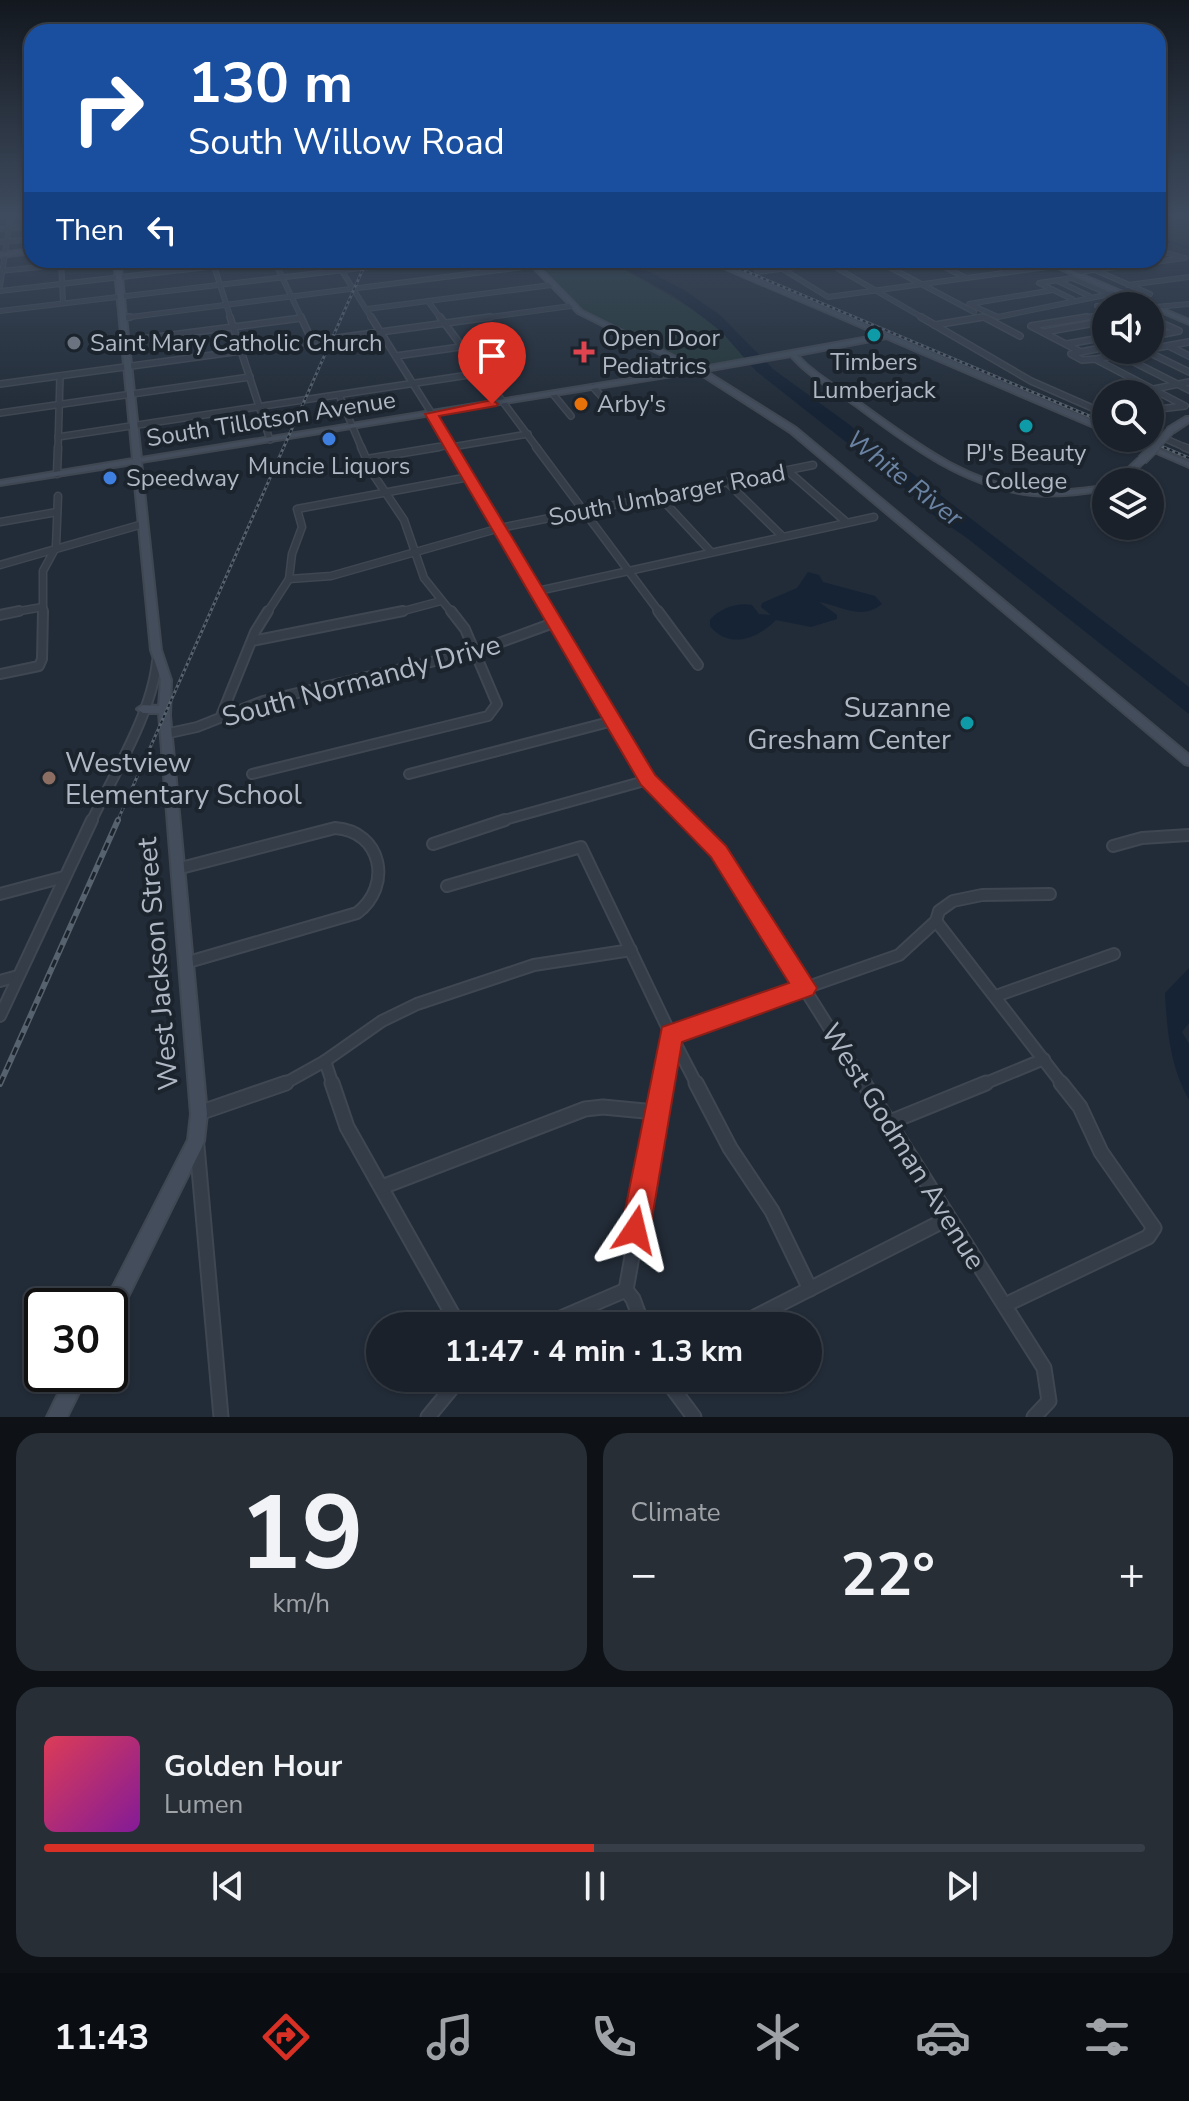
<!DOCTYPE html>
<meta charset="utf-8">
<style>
:root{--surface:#1a212a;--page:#272e36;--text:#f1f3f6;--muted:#9fa3a8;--line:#383e47;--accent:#d93025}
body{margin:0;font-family:"Nunito Sans",sans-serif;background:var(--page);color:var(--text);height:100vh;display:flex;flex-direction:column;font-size:30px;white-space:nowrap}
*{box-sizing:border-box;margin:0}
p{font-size:26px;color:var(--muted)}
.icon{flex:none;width:44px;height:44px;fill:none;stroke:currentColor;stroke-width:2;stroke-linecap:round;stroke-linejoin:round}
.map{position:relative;height:1417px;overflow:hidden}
.panel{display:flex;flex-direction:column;gap:16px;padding:16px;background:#0e1217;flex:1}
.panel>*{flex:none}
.guide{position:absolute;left:24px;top:24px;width:1142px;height:244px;border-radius:24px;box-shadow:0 2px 6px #0004,0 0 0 2px var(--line);background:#1a4fa0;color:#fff;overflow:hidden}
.controls{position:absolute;left:1092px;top:292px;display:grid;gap:16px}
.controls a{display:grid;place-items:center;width:72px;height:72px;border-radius:50%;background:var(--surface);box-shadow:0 2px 6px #0004,0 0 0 2px var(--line);font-size:40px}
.speed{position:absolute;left:24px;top:1288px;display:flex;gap:16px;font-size:40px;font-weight:700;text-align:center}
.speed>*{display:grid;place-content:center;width:104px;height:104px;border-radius:50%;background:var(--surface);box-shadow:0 2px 6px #0004,0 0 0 2px var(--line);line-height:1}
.speed .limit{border:4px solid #111;border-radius:12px;background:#fff;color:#111}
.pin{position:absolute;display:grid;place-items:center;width:68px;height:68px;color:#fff;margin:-82px -34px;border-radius:50% 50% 50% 0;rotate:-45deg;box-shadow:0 0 8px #0007}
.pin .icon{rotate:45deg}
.me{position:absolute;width:88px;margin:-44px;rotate:10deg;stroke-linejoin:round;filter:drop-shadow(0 0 6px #0008)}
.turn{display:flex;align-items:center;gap:28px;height:168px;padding:0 32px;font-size:36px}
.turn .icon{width:104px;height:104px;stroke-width:2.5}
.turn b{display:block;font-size:56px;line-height:68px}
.then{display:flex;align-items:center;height:76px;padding:0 32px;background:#0003;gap:16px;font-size:30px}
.big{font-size:60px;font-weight:700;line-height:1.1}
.panel .widget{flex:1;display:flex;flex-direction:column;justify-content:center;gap:12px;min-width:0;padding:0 28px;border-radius:24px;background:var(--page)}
.panel .dial{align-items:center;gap:0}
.dial b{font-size:104px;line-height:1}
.song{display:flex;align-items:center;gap:24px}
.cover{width:96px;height:96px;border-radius:12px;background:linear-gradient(135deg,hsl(350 70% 55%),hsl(290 70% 35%))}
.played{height:8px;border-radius:4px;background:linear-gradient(90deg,var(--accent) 50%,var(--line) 50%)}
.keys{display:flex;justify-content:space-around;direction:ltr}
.heat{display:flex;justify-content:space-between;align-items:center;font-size:44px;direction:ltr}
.panel .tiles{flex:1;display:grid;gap:16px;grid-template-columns:1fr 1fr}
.widget:last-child{grid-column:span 2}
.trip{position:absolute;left:366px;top:1312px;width:456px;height:80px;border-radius:40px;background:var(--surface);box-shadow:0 2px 6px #0004,0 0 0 2px var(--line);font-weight:700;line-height:80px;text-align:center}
.tabs{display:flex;height:128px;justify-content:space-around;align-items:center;background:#0a0d11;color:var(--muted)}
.tabs .icon{width:56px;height:56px}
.tabs .active{color:var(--accent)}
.tabs b{font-size:36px;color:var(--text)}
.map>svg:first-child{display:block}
.green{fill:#243739}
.water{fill:#162335}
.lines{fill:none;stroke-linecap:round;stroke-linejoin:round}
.stream{stroke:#162335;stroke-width:2}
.street-far5-casing{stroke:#3f4752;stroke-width:6}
.street-far4-casing{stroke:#3f4752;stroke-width:8}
.street-far3-casing{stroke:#3f4752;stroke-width:9}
.street-far2-casing{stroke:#3f4752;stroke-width:12}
.street-far1-casing{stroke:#3f4752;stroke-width:14}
.street-casing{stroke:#3f4752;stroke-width:17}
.secondary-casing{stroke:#3f4752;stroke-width:4}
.street-far5{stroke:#353d49;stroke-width:4}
.street-far4{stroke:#353d49;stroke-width:5}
.street-far3{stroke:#353d49;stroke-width:6}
.street-far2{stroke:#353d49;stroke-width:8}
.street-far1{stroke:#353d49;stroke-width:10}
.street{stroke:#353d49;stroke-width:13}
.secondary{fill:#434d5b;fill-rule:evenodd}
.rail-far1-casing{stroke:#57626f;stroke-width:3}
.rail-casing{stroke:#57626f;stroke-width:6}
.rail-far1{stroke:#1b232d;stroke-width:2;stroke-dasharray:3;stroke-linecap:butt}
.rail{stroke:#1b232d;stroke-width:3;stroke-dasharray:8;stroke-linecap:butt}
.secondary-bridge-far1-casing{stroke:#3f4752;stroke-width:10;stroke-linecap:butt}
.secondary-bridge-casing{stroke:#3f4752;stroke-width:12;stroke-linecap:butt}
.secondary-bridge-far1{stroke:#434d5b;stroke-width:7}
.secondary-bridge{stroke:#434d5b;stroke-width:9}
.route{fill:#d93025;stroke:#8d1f18;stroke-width:2}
.culture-dot{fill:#0f9aa8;stroke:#1b232d;stroke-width:3}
.worship-dot{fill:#6b7280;stroke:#1b232d;stroke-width:3}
.health-dot{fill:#e0444e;stroke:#1b232d;stroke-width:3}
.food-dot{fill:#e8710a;stroke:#1b232d;stroke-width:3}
.shop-dot{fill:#3f7fe0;stroke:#1b232d;stroke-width:3}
.education-dot{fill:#8d6e63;stroke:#1b232d;stroke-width:3}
.labels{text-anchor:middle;stroke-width:8;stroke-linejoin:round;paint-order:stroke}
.far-poi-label{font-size:24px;fill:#b0b8c5;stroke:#1b232d;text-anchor:start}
.far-street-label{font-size:24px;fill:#b0b8c5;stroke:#1b232d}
.far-water-label{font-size:26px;font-style:italic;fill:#6a83a3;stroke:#1b232d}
.street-label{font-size:28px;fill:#b0b8c5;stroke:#1b232d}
.poi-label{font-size:28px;fill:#b0b8c5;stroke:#1b232d;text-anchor:end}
</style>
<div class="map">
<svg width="1189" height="1417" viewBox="0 0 1189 1417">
<rect width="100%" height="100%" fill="#222c38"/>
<!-- green -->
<path class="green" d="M532 260H608L692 309 722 332 746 360 696 367 587 313 572 303Z"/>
<!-- water -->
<g class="water">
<path d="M608 260H625L634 264 684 290 721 316 773 369 847 423 1189 687V714L967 538 929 512 912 494 756 371 722 332 704 318 674 296Z"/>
<path d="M808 572 819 575 823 582 875 596 882 604C861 621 842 606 819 602L837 615V619L811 627 776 620C759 637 730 651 710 626V620C719 609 737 602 752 605L759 614 771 615 761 607 762 603 797 588Z"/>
<path d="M1189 968V1023L1182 1032 1189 1044V1100C1170 1066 1167 1031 1165 993Z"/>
</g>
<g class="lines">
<!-- stream -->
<path class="stream" d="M1158 238 1189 248"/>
<!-- street-far5 casing -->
<g class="street-far5-casing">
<g id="street-far5">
<path d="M0 216 3 215"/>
<path d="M0 229 32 226"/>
<path d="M0 242 32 239"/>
<path d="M1158 250 1184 258"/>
<path d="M274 260 302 319"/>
<path d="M335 260 372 319"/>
<path d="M768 260 828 297 1054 266"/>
<path d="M823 260 925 319"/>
<path d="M876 260 974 312"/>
<path d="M931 260 966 278"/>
<path d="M985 260 1009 272"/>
<path d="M61 261 63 303"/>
<path d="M214 266 231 319"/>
<path d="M1095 270 1150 294"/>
<path d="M0 271 109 260"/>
<path d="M757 272 851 260"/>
<path d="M1071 273 1185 258"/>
<path d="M1058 281 1089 296"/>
<path d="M1128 285 1189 277"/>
<path d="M0 286 11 215"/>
<path d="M1053 290 969 304 998 317 1120 292"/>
<path d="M0 291 268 260"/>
<path d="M1072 299 1039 283 1072 278 1127 302 1097 306 1106 311"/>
<path d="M428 301 441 319"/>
<path d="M1156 307 1189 304"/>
<path d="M367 309 551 285"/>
<path d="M0 311 428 260"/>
<path d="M123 318 532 266"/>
<path d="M293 319 301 318"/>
<path d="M475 319 571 306"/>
<path d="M971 319 983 317"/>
<path d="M1074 319 1106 314"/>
</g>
</g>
<!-- street-far4 casing -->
<g class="street-far4-casing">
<g id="street-far4">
<path d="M230 317 270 440"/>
<path d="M301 317 312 341"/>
<path d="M371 317 454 449"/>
<path d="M440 317 538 449"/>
<path d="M921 317 1031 381 1106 414"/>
<path d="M123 318 130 317"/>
<path d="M986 318 1020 336"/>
<path d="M1150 318 1179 331 1158 335"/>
<path d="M935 325 983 317"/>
<path d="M1150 331 1158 335 1150 338"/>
<path d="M1044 332 1106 321"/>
<path d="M126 341 301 318"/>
<path d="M1067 344 1106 337"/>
<path d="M1169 346 1189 356"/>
<path d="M1106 347 1071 354 1082 360 1095 359 1185 406 1150 410"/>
<path d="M1150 349 1189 342"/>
<path d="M1144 350 1189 372"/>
<path d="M1079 351 1031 326 1087 317"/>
<path d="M1120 355 1189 390"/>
<path d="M396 356 517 339"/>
<path d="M1096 359 1146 350"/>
<path d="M0 384 490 317"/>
<path d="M593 387 613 409"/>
<path d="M1154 389 1189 382"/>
<path d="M553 394 571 416"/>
<path d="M1124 394 1122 390 1144 386"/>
<path d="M339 395 362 449"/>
<path d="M0 413 250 377"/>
<path d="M1150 432 1189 449"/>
<path d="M58 437 482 373"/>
<path d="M452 447 528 434"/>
<path d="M58 449 60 376"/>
<path d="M427 449 451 445"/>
</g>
</g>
<!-- street-far3 casing -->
<g class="street-far3-casing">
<g id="street-far3">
<path d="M361 447 373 474 404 520 424 578 452 613"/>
<path d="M453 447 550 613"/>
<path d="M536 447 660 613"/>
<path d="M1184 447 1189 449"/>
<path d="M367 459 439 447"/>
<path d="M788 471 845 521"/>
<path d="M57 474 58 447"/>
<path d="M727 482 782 536"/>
<path d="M659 496 711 552"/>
<path d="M0 522 57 512"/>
<path d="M0 565 143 524"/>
<path d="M289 579 331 576 500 528 813 465"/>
<path d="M538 591 874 517"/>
<path d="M8 613 43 607"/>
<path d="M43 613V571L56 547 58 496"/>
<path d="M267 613 289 579 292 554 302 527 297 509 469 477"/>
<path d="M396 613 441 601"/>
</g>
</g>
<!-- street-far2 casing -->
<g class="street-far2-casing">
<g id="street-far2">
<path d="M549 611 648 780 689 822"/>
<path d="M658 611 698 665"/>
<path d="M0 615 19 611"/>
<path d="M252 641 403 611"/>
<path d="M0 674 39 666 42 659 43 611"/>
<path d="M221 716 255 632 268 611"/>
<path d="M165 734 197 727 263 701 474 652 556 622"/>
<path d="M252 774 488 716 497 704 465 629 451 611"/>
<path d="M409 774 613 721"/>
<path d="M91 822C114 774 152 713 157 661"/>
<path d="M497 822 648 780"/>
</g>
</g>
<!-- street-far1 casing -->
<g class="street-far1-casing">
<g id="street-far1">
<path d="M687 820 718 851 865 1085"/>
<path d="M433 844 505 820"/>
<path d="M1113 846 1142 838 1189 835"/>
<path d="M177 869 335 828C382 831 393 886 357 913L185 963"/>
<path d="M447 886 581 847 671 1035 662 1085"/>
<path d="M0 894 64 877"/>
<path d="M936 921 1063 1085"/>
<path d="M0 981 18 976"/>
<path d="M996 996 1114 954"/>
<path d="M0 1016 92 820"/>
<path d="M325 1061 333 1085"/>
<path d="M282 1085 325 1061 382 1021 417 1004 534 965 631 950"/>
<path d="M697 1085 671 1035 899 955 936 921 939 911 953 901 982 895 1050 894"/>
<path d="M981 1085 1044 1059"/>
</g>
</g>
<!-- street casing -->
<g class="street-casing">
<g id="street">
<path d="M332 1083 347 1127 459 1326"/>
<path d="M696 1083 730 1148 772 1211 810 1289"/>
<path d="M864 1083 1044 1368 1049 1401 1034 1417"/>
<path d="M199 1113 286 1083"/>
<path d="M890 1122 986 1083"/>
<path d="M197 1146 221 1417"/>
<path d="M382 1187 585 1109 603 1107 655 1112"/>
<path d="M1005 1305 1148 1237 1154 1228 1101 1152 1080 1107 1061 1083"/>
<path d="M542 1326 626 1290"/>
<path d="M643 1326 633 1299 626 1290 663 1083"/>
<path d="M737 1326 949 1218"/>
<path d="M665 1378 694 1417"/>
<path d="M428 1417 460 1378"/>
</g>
</g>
<!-- secondary casing -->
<g class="secondary-casing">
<g id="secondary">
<path d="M32 249V253L0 257V253Z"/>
<path d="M114 260H120L141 458 690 369 578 313 526 260H532L582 311 698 368 880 335 705 260H713L1106 426V431H1103L886 338 797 355C815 375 839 387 860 403 912 440 967 484 1033 490 1058 492 1082 489 1106 486V490C1082 494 1057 497 1033 495 966 488 911 447 859 408 836 391 810 378 791 356L705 371 796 428 1189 755V765L1185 764 790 432 697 372 141 462 161 650 171 680 170 716 207 1114 204 1141 202 1147 117 1319 110 1321V1306H103L188 1140 191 1114 159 713H143L137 709 143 705 159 706 161 680 151 650 133 464 0 485V481L133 459Z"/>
<path d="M1039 260H1047L1189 320V324Z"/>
<path d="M1186 417H1189V422L1174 432H1168V428Z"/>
<path d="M1122 438H1132L1189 462V467Z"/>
<path d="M1139 458 1146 460C1134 472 1125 482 1108 482L1122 474Z"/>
<path d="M68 1374H88L67 1417H47Z"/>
</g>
</g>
<!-- street-far5 -->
<use href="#street-far5" class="street-far5"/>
<!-- street-far4 -->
<use href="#street-far4" class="street-far4"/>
<!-- street-far3 -->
<use href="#street-far3" class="street-far3"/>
<!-- street-far2 -->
<use href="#street-far2" class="street-far2"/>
<!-- street-far1 -->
<use href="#street-far1" class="street-far1"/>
<!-- street -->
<use href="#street" class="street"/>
<!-- secondary -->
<use href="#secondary" class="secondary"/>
<!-- rail-far1 casing -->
<g class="rail-far1-casing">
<g id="rail-far1">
<path d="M719 260 1106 423"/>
<path d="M1142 438 1189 458"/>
<path d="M117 822 367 260"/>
</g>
</g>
<!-- rail casing -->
<g class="rail-casing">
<path id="rail" d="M0 1084 118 820"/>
</g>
<!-- rail-far1 -->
<use href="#rail-far1" class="rail-far1"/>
<!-- rail -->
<use href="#rail" class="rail"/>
<!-- secondary-bridge-far1 casing -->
<g class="secondary-bridge-far1-casing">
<path id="secondary-bridge-far1" d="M1153 449 1171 430"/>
</g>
<!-- secondary-bridge casing -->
<g class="secondary-bridge-casing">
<path id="secondary-bridge" d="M1142 460 1155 447"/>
</g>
<!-- secondary-bridge-far1 -->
<use href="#secondary-bridge-far1" class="secondary-bridge-far1"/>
<!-- secondary-bridge -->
<use href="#secondary-bridge" class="secondary-bridge"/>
</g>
<!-- sky -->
<linearGradient id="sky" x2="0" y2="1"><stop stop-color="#13181f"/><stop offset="0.52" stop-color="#3e4b5e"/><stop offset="1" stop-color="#3e4b5e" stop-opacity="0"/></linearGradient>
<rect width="1189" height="414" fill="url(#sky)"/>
<!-- route -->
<path class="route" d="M492 400 498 404 496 406 439 416 655 775 726 846 817 988 813 995 682 1042 650 1230 646 1241 635 1245 625 1241 621 1230 662 1027 789 983 711 857 641 785 425 414Z"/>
<!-- markers -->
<g class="culture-dot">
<circle cx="874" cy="335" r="8"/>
<circle cx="1026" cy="426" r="8"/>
<circle cx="967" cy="723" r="8"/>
</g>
<circle class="worship-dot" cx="74" cy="343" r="8"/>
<path class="health-dot" d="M580 340h8v8h8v8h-8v8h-8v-8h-8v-8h8z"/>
<circle class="food-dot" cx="581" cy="404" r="8"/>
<g class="shop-dot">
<circle cx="329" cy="439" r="8"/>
<circle cx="110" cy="478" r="8"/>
</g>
<circle class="education-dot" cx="49" cy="778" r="8"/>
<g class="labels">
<!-- far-poi labels -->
<g class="far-poi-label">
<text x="602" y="346">Open Door<tspan x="602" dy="28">Pediatrics</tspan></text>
<text x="90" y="351">Saint Mary Catholic Church</text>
<text x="874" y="370" text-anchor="middle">Timbers<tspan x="874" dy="28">Lumberjack</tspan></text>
<text x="597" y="412">Arby's</text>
<text x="1026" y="461" text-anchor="middle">PJ's Beauty<tspan x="1026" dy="28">College</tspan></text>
<text x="329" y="474" text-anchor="middle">Muncie Liquors</text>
<text x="126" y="486">Speedway</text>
</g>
<!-- far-street labels -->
<g class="far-street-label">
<text transform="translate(271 419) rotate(-9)" y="8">South Tillotson Avenue</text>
<text transform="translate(667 495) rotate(-11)" y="8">South Umbarger Road</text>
</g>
<!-- far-water labels -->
<g class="far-water-label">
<text transform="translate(905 478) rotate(38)" y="9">White River</text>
</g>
<!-- street labels -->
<g class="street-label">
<text transform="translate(361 680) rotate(-15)" y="10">South Normandy Drive</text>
<text transform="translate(157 964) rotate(-95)" y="10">West Jackson Street</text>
<text transform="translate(904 1146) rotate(58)" y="10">West Godman Avenue</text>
</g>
<!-- poi labels -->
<g class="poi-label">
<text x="951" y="717">Suzanne<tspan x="951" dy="32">Gresham Center</tspan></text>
<text x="65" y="772" text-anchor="start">Westview<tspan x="65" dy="32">Elementary School</tspan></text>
</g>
</g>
</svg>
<div class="controls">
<a><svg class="icon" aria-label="sound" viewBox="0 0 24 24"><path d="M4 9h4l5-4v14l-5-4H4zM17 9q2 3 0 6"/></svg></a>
<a><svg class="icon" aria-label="search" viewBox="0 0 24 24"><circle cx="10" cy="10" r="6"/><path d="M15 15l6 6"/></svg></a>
<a><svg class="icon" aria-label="layers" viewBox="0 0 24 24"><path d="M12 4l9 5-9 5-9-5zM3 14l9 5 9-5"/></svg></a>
</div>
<div class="speed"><div class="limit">30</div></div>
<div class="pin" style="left:492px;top:404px;background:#d93025"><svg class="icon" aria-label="arrive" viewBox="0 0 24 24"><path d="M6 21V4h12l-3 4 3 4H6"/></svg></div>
<svg class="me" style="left:635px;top:1230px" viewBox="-20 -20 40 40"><path d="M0-17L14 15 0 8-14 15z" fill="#d93025" stroke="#fff" stroke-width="4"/></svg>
<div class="trip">11:47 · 4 min · 1.3 km</div>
<div class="guide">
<div class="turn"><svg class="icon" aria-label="right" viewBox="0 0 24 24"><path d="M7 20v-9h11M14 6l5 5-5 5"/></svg><div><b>130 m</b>South Willow Road</div></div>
<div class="then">Then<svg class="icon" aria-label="left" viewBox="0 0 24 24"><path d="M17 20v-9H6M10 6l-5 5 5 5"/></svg></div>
</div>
</div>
<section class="panel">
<div class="tiles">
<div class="widget dial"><b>19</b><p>km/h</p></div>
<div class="widget"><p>Climate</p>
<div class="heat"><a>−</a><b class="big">22°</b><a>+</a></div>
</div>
<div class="widget">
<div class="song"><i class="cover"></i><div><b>Golden Hour</b><p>Lumen</p></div></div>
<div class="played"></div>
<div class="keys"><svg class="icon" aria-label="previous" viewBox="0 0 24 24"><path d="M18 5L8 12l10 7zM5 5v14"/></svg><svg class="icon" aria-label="pause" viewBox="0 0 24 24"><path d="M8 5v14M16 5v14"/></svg><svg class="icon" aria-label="next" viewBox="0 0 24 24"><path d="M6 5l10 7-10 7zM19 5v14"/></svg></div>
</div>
</div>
</section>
<nav class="tabs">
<b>11:43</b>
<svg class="icon active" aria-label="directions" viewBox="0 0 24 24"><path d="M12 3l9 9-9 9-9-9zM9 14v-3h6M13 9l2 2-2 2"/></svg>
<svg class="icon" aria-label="music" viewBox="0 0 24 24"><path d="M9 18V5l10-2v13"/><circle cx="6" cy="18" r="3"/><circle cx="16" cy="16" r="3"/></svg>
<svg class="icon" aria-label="phone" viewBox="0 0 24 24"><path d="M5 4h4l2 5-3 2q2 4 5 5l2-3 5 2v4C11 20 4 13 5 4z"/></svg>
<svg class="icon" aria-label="climate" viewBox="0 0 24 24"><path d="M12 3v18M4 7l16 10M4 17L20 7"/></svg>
<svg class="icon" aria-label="car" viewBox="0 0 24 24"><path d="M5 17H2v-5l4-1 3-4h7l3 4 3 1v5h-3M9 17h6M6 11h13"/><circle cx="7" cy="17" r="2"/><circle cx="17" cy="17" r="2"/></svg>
<svg class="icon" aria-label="filters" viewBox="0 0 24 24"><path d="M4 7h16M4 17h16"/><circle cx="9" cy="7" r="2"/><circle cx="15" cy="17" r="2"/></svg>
</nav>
